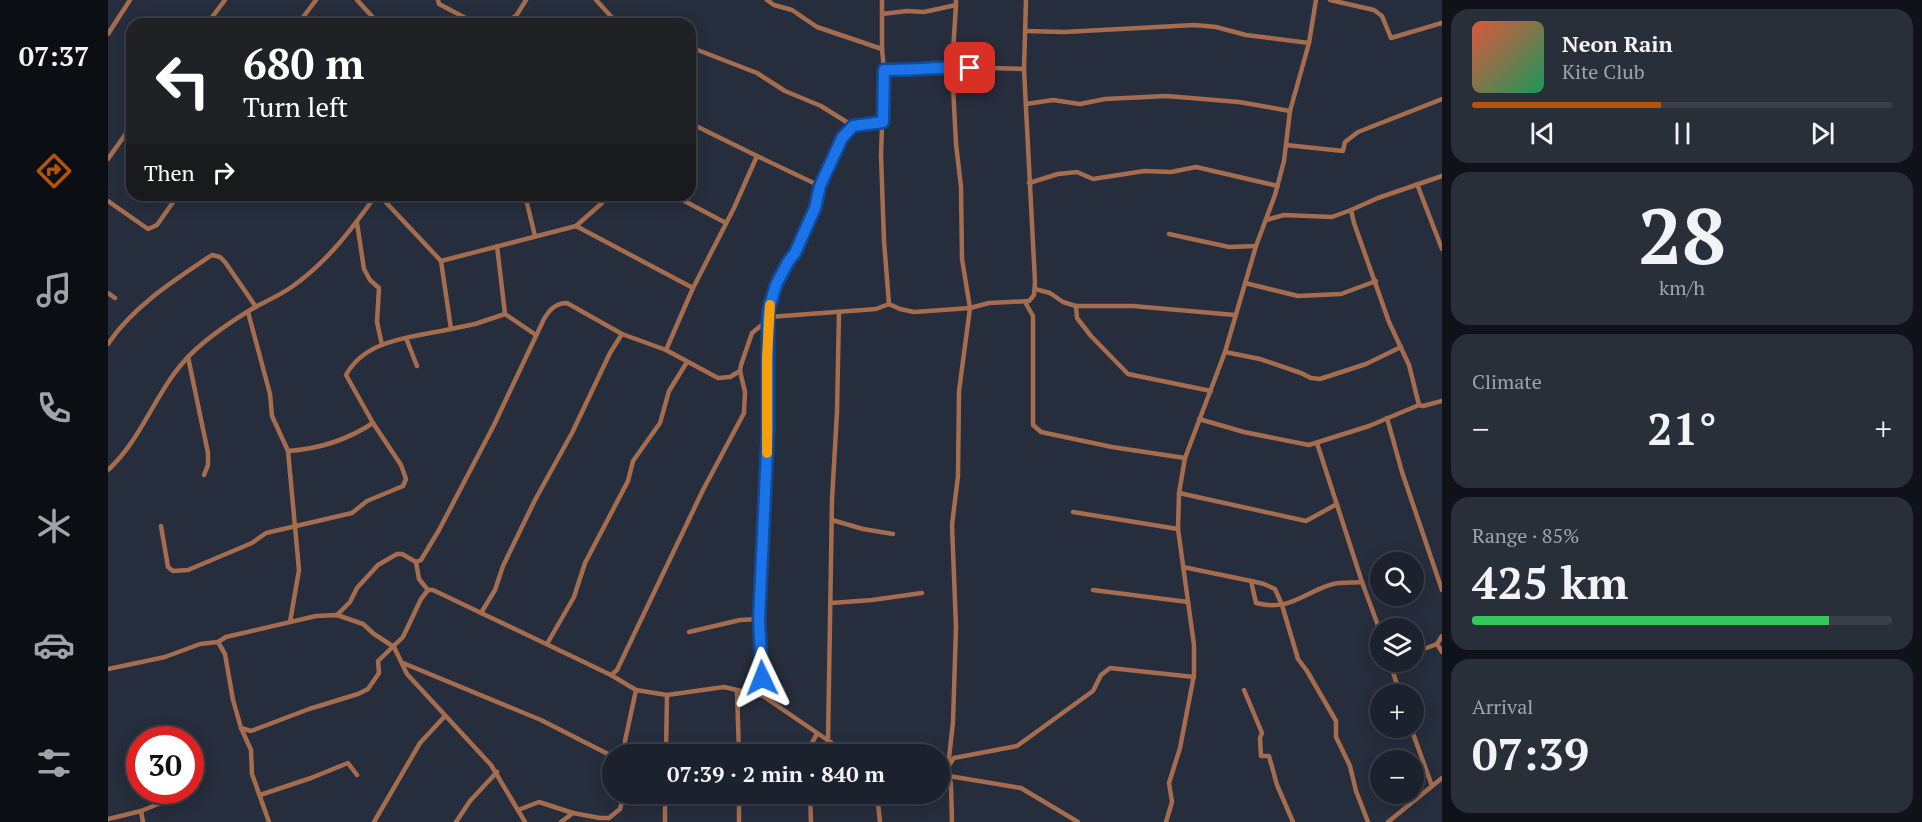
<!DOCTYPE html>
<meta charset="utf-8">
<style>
:root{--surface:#1c222d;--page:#292f39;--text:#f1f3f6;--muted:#a0a4aa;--line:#3a3f49;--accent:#b45309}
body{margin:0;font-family:"PT Serif",serif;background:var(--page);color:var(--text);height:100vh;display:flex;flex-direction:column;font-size:22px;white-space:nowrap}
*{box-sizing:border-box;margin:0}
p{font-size:20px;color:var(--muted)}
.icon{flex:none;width:33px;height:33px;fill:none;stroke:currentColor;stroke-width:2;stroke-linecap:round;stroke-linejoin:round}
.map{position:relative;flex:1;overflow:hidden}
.side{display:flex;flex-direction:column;gap:9px;padding:9px;background:#0f1319;width:480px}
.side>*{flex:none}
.top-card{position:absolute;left:18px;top:18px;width:570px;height:183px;border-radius:18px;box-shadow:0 3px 15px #0003,0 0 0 2px var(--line);background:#202124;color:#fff;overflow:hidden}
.fabs{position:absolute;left:1262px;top:552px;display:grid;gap:12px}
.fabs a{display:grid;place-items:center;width:54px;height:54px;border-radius:50%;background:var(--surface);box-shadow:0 3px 15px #0003,0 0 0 2px var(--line);font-size:30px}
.speed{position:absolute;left:18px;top:726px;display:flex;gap:12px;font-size:30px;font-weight:700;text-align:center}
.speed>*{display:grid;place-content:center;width:78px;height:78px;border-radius:50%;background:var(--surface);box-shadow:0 3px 15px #0003,0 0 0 2px var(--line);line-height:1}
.speed .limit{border:9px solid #d22;background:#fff;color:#111}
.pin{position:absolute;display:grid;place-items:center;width:51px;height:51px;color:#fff;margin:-26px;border-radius:12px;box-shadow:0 3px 9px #0006}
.me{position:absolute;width:66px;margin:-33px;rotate:358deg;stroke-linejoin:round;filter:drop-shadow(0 0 4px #0008)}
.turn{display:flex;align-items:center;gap:21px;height:126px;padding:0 18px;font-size:27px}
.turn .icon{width:78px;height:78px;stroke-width:2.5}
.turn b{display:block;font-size:42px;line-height:51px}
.then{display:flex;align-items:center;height:57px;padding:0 18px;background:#0003;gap:12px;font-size:22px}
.big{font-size:45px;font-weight:600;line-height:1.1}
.side .card{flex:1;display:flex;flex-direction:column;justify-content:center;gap:9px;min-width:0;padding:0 21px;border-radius:18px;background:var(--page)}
.side .dial{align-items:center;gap:0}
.dial b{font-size:78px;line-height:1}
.song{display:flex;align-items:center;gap:18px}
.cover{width:72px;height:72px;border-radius:9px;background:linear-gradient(135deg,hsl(10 70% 55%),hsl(150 70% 35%))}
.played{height:6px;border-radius:3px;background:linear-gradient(90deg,var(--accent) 45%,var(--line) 45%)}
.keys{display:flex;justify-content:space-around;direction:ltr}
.heat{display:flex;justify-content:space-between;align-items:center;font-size:33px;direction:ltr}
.charge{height:9px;border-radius:4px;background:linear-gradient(90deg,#34c759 85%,var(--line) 0)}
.trip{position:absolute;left:494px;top:744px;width:348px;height:60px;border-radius:30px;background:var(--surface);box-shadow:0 3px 15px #0003,0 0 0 2px var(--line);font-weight:600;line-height:60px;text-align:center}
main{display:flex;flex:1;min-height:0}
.tab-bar{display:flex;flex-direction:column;width:108px;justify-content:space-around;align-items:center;background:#0b0e12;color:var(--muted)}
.tab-bar .icon{width:42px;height:42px}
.tab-bar .on{color:var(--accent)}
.tab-bar b{font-size:27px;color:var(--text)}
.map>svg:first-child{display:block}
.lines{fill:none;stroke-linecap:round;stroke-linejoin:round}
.minor{stroke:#a56d4e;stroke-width:4.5}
.route-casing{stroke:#114b97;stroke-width:15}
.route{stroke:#1a73e8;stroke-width:10}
.slow{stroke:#f59e0b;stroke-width:10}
</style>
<main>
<nav class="tab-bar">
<b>07:37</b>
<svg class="icon on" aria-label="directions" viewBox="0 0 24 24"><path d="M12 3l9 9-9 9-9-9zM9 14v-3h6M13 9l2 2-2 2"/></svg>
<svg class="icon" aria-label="music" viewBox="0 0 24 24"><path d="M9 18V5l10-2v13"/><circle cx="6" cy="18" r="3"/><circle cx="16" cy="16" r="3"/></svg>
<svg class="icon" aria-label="phone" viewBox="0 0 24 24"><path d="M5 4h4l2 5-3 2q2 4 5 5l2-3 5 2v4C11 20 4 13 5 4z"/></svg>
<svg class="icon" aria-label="climate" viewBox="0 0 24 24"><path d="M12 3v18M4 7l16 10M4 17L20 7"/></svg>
<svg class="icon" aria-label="car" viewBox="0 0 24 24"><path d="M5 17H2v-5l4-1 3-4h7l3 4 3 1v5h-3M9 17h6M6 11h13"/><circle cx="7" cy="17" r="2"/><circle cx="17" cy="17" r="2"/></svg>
<svg class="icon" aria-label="filters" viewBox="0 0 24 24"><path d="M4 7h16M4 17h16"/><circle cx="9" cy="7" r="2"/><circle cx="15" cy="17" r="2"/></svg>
</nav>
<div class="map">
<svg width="1334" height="822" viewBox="0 0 1334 822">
<rect width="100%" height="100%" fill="#262d3c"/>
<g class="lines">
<!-- minor -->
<g class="minor">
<path d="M249 0 271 24"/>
<path d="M330 0 331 4 369 24"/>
<path d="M488 0 510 24"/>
<path d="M659 0 666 5 684 10 709 27 774 49"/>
<path d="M774 0V49L776 70 773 155 776 241 781 304"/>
<path d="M1222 0 1266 10 1274 16 1283 38 1334 23"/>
<path d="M774 14 799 11 816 12 848 5V0"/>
<path d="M406 17 413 24"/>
<path d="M99 24 117 0"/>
<path d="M190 24 208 0"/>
<path d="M403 24 418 0"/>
<path d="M918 31 956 32 1087 25 1108 27 1138 35 1201 43"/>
<path d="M0 34 22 0"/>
<path d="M582 47 649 73 677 91 713 106 745 126"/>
<path d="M776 70 802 71 844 67 916 69"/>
<path d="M918 104 945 100 972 104 997 99 1058 96 1131 102 1182 111"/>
<path d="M582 123 649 156"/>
<path d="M1178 145 1235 151 1237 142 1250 132 1334 99"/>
<path d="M0 159 24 125"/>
<path d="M921 183 950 174 969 172 985 179 1036 171 1063 172 1088 167 1170 186"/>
<path d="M1309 184 1334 249"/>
<path d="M712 186 734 138 745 126 775 122"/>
<path d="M271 195 333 261"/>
<path d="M372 195 376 199"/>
<path d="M417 195 427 236"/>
<path d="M565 195 618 223"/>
<path d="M0 201 40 229 49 225 70 195"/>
<path d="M1158 220 1176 215 1224 217 1243 210"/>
<path d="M249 223 256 269 262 280 271 288 269 322 274 345"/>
<path d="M1061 234 1121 247 1148 246"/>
<path d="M1137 283 1190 296 1233 294 1268 281"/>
<path d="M927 289 942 293 955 302 968 306H1025L1127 315"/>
<path d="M0 293 7 298"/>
<path d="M917 302 925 316V425L933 432 1004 447 1077 458"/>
<path d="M781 304 792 309 806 312 862 308 881 303 921 301 926 295 927 282 916 69 918 0"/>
<path d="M968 306 969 318 983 336 1020 374 1103 391"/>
<path d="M140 312 162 394 164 416 180 451 191 570 182 622"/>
<path d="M397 314 428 335"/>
<path d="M661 317 768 309 781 304"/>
<path d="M343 329 367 324 397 314 389 246"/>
<path d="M298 338 309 366"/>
<path d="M0 344C25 306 68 279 104 255L112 257 117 262 148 307"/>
<path d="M558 350 585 288"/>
<path d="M1117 352 1152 359 1193 373 1203 378 1212 379 1258 364 1293 347"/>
<path d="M80 357 100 453V465L96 475"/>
<path d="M1311 405 1301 365 1281 322 1246 223 1243 210 1270 198 1334 176"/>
<path d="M1279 418 1294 472 1334 590"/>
<path d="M1091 419 1136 432 1201 445 1261 426 1311 405 1315 406 1334 401"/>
<path d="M1209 443 1254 582"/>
<path d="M180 451C211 449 239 440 265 423L238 375C258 338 307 337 343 329L333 261 468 226 494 203 490 195"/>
<path d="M0 470C37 436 48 387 85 352 104 334 127 319 149 306 161 300 174 294 185 286 219 262 244 229 268 195"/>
<path d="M1071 493 1198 521 1229 504"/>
<path d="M965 512 1070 529"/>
<path d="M724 520 755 529 785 534"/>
<path d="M53 526 60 567 65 571 80 570 144 543 158 533 244 513 259 501 295 486 298 479 293 465 265 423"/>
<path d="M308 562 311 579 320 590"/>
<path d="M1075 567 1143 581 1148 603C1182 612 1196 592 1225 584 1234 582 1245 583 1254 582L1272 631"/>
<path d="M1143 581 1156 584 1167 589 1174 605 1190 659 1199 671 1228 721V737L1242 766 1248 791 1260 822"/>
<path d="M985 590 1080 602"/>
<path d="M723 603 764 600 814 593"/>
<path d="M373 613 387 590 395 566 427 500 464 433 502 353 514 334"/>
<path d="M229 615 242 602 249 588 270 565 289 554H294L308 562 313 560 331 530 386 425 436 319C442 309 448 303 459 303L514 334 558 350 610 378 622 377 632 371"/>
<path d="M581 632 632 620 651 619"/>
<path d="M1334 636 1329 644 1334 652"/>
<path d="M110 642 117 654 125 700 133 728 143 750 144 774 161 822"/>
<path d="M439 644 466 597 477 563 520 481 525 461 552 423 561 391 579 362"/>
<path d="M1305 653 1329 644"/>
<path d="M1282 662 1285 672"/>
<path d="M295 663 433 720 500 754H507"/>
<path d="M0 669 57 657 92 644 110 642 118 637 208 616 229 615 255 624 266 634 286 647 299 674 383 765 417 822"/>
<path d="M503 675 528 690 559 695 616 687 655 696 740 754"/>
<path d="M1136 690 1154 733 1152 738 1153 756H1161L1169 785 1185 822"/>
<path d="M629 691 631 754"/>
<path d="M1292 694 1285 672 1296 662"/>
<path d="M655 696 651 619 660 431V320"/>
<path d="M133 728 143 731 201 709 250 694 260 689 271 673 270 661 295 637 313 599 320 590H325L503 675 509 670 595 490 636 413 637 392 632 371 633 365 644 333 660 320C663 308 663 296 669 284 674 273 681 263 687 252 699 231 707 208 712 186L649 156 626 208 585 288 468 226"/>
<path d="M1303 728 1324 786"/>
<path d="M720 742 724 500 729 412 731 312"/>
<path d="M516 754 517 741 528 690"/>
<path d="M558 754 559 695"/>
<path d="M701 754 702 746 709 734"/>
<path d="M831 768 840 767 846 758 909 746 985 691 993 675 1002 668 1086 677"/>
<path d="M841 776 913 788 970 822"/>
<path d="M702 794 703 822"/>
<path d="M769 794 772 822"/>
<path d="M152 795 203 778 240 763 249 775"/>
<path d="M410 810 431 802 465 813 492 818H501L512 809 516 794"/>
<path d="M33 811 35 822"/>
<path d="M0 819 33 811 60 800 64 790"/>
<path d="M266 822 312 743 337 716"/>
<path d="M348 822 362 801 389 772"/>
<path d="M453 822 465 813"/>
<path d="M557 822V794"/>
<path d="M631 822V794"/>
<path d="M844 822 843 785 840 767 845 722 848 627 844 525 850 476 851 391 862 308 854 259 853 187 848 144 844 67 848 5"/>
<path d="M1058 822 1064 802 1061 783 1072 748 1086 675V645L1070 529 1071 493 1077 458 1117 352 1148 246 1167 195 1176 161 1182 111 1201 43 1208 0"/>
<path d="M1280 822 1334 778"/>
</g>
</g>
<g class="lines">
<!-- route casing -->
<g class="route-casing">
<path id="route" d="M654 678 651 619 660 430V320L661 308 668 285 680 262 687 253 707 208 712 186 734 138 745 126 775 122 776 70C805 70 833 67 862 68"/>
</g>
<!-- route -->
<use href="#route" class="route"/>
<!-- slow -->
<path class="slow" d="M659 453V357L662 305"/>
</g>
</svg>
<div class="fabs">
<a><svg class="icon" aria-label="search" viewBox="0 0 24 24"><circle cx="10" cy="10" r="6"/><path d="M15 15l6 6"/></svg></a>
<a><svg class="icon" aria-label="layers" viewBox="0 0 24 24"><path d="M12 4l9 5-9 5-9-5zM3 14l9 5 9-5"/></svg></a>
<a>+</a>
<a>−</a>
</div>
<div class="speed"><div class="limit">30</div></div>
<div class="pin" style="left:862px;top:68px;background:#d93025"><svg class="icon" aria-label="arrive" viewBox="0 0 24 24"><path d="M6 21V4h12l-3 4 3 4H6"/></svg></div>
<svg class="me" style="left:654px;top:678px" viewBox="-20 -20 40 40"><path d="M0-17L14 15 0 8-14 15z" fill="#1a73e8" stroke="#fff" stroke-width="4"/></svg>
<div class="trip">07:39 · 2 min · 840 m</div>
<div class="top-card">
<div class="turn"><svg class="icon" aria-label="left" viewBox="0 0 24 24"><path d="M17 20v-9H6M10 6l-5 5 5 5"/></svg><div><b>680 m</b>Turn left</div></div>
<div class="then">Then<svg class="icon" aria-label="right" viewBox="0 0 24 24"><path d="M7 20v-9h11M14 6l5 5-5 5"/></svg></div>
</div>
</div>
<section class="side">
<div class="card">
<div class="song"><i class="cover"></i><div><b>Neon Rain</b><p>Kite Club</p></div></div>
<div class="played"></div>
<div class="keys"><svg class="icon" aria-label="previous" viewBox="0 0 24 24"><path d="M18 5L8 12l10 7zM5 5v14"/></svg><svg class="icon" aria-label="pause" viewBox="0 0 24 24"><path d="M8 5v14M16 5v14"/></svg><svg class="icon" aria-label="next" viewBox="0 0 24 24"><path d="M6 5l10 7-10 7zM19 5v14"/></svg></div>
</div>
<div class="card dial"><b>28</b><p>km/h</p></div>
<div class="card"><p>Climate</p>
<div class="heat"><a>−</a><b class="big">21°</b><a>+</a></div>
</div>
<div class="card"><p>Range · 85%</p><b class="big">425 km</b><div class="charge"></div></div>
<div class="card"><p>Arrival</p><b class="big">07:39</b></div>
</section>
</main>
